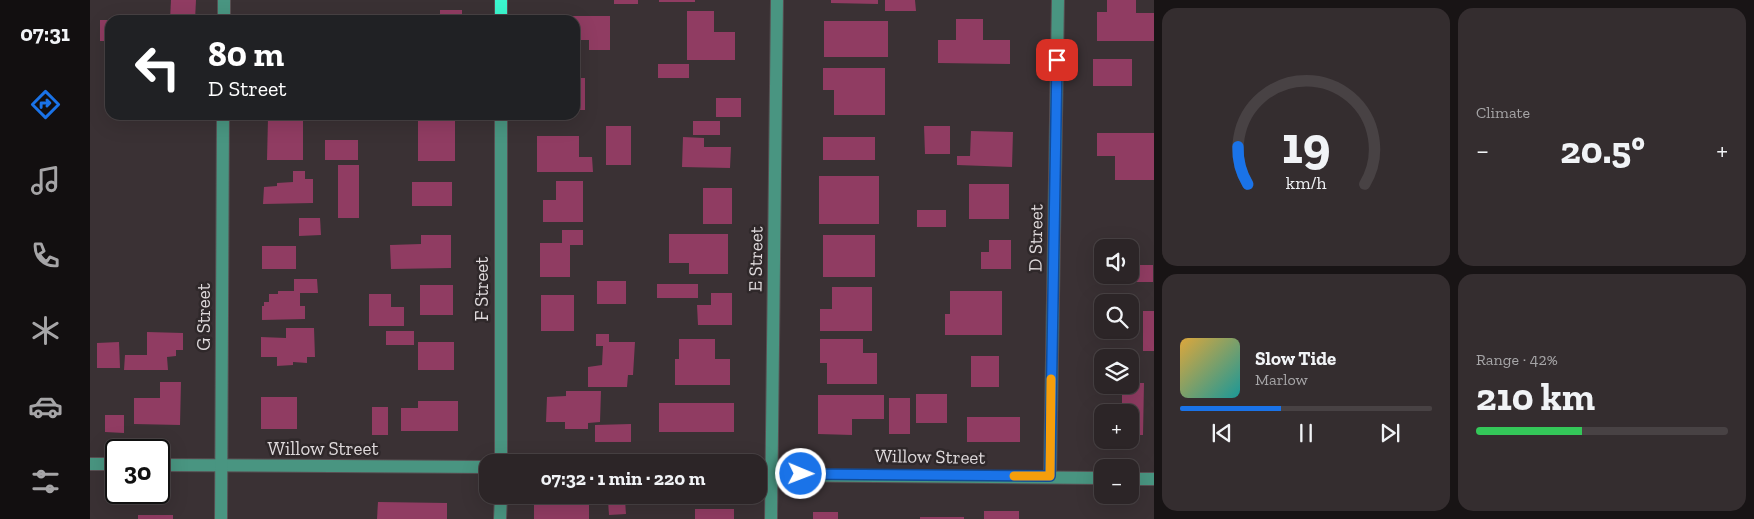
<!DOCTYPE html>
<meta charset="utf-8">
<style>
:root{--surface:#2c2527;--page:#342d2f;--text:#f1f3f6;--muted:#a6a5a7;--line:#484244;--accent:#1a73e8}
body{margin:0;font-family:"Zilla Slab",serif;background:var(--page);color:var(--text);height:100vh;display:flex;flex-direction:column;font-size:19px;white-space:nowrap}
*{box-sizing:border-box;margin:0}
p{font-size:16px;color:var(--muted)}
.icon{flex:none;width:28px;height:28px;fill:none;stroke:currentColor;stroke-width:2;stroke-linecap:round;stroke-linejoin:round}
.map{position:relative;flex:1;overflow:hidden}
.details{display:flex;flex-direction:column;gap:8px;padding:8px;background:#181415;width:600px}
.details>*{flex:none}
.guide{position:absolute;left:15px;top:15px;width:475px;height:105px;border-radius:15px;box-shadow:0 5px 20px #0002,0 0 0 1px var(--line);background:#202124;color:#fff;overflow:hidden}
.fabs{position:absolute;left:1004px;top:239px;display:grid;gap:10px}
.fabs a{display:grid;place-items:center;width:45px;height:45px;border-radius:10px;background:var(--surface);box-shadow:0 5px 20px #0002,0 0 0 1px var(--line);font-size:25px}
.speed{position:absolute;left:15px;top:439px;display:flex;gap:10px;font-size:25px;font-weight:700;text-align:center}
.speed>*{display:grid;place-content:center;width:65px;height:65px;border-radius:50%;background:var(--surface);box-shadow:0 5px 20px #0002,0 0 0 1px var(--line);line-height:1}
.speed .limit{border:2px solid #111;border-radius:8px;background:#fff;color:#111}
.pin{position:absolute;display:grid;place-items:center;width:42px;height:42px;color:#fff;margin:-21px;border-radius:10px;box-shadow:0 2px 8px #0006}
.me{position:absolute;width:55px;margin:-28px;rotate:91deg;stroke-linejoin:round;filter:drop-shadow(0 0 4px #0008)}
.turn{display:flex;align-items:center;gap:18px;height:105px;padding:0 20px;font-size:22px}
.turn .icon{width:65px;height:65px;stroke-width:2.5}
.turn b{display:block;font-size:35px;line-height:42px}
.big{font-size:38px;font-weight:800;line-height:1.1}
.details .card{flex:1;display:flex;flex-direction:column;justify-content:center;gap:8px;min-width:0;padding:0 18px;border-radius:15px;background:var(--page)}
.details .dial{align-items:center;gap:0}
.dial svg{height:130px;overflow:visible;fill:none;stroke:var(--line);stroke-width:7;stroke-linecap:round;text-anchor:middle}
.dial text{fill:var(--text);stroke:none}
.song{display:flex;align-items:center;gap:15px}
.cover{width:60px;height:60px;border-radius:8px;background:linear-gradient(135deg,hsl(40 70% 55%),hsl(180 70% 35%))}
.played{height:5px;border-radius:2px;background:linear-gradient(90deg,var(--accent) 40%,var(--line) 40%)}
.keys{display:flex;justify-content:space-around;direction:ltr}
.heat{display:flex;justify-content:space-between;align-items:center;font-size:28px;direction:ltr}
.charge{height:8px;border-radius:4px;background:linear-gradient(90deg,#34c759 42%,var(--line) 0)}
.details .tiles{flex:1;display:grid;gap:8px;grid-template-columns:repeat(2,1fr)}
.trip{position:absolute;left:389px;top:454px;width:288px;height:50px;border-radius:15px;background:var(--surface);box-shadow:0 5px 20px #0002,0 0 0 1px var(--line);font-weight:800;line-height:50px;text-align:center}
main{display:flex;flex:1;min-height:0}
.dock{display:flex;flex-direction:column;width:90px;justify-content:space-around;align-items:center;background:#120f10;color:var(--muted)}
.dock .icon{width:35px;height:35px}
.dock .active{color:var(--accent)}
.dock b{font-size:22px;color:var(--text)}
.map>svg:first-child{display:block}
.building{fill:#903c62}
.lines{fill:none;stroke-linecap:round;stroke-linejoin:round}
.minor-casing{stroke:#584f52;stroke-width:14}
.major-casing{stroke:#584f52;stroke-width:14}
.minor{stroke:#499581;stroke-width:12}
.major{stroke:#3bf6ce;stroke-width:12}
.route-casing{stroke:#114b97;stroke-width:12}
.route{stroke:#1a73e8;stroke-width:9}
.slow{stroke:#f59e0b;stroke-width:9}
.labels{text-anchor:middle;stroke-width:5;stroke-linejoin:round;paint-order:stroke}
.street-label{font-size:19px;fill:#ded9db;stroke:#2f282a}
</style>
<main>
<nav class="dock">
<b>07:31</b>
<svg class="icon active" aria-label="directions" viewBox="0 0 24 24"><path d="M12 3l9 9-9 9-9-9zM9 14v-3h6M13 9l2 2-2 2"/></svg>
<svg class="icon" aria-label="music" viewBox="0 0 24 24"><path d="M9 18V5l10-2v13"/><circle cx="6" cy="18" r="3"/><circle cx="16" cy="16" r="3"/></svg>
<svg class="icon" aria-label="phone" viewBox="0 0 24 24"><path d="M5 4h4l2 5-3 2q2 4 5 5l2-3 5 2v4C11 20 4 13 5 4z"/></svg>
<svg class="icon" aria-label="climate" viewBox="0 0 24 24"><path d="M12 3v18M4 7l16 10M4 17L20 7"/></svg>
<svg class="icon" aria-label="car" viewBox="0 0 24 24"><path d="M5 17H2v-5l4-1 3-4h7l3 4 3 1v5h-3M9 17h6M6 11h13"/><circle cx="7" cy="17" r="2"/><circle cx="17" cy="17" r="2"/></svg>
<svg class="icon" aria-label="filters" viewBox="0 0 24 24"><path d="M4 7h16M4 17h16"/><circle cx="9" cy="7" r="2"/><circle cx="15" cy="17" r="2"/></svg>
</nav>
<div class="map">
<svg width="1064" height="519" viewBox="0 0 1064 519">
<rect width="100%" height="100%" fill="#3a3134"/>
<!-- building -->
<g class="building">
<path d="M81 0H106L105 20H80Z"/>
<rect x="524" y="0" width="24" height="4"/>
<rect x="569" y="0" width="36" height="2"/>
<path d="M741 0H788V4L741 3Z"/>
<path d="M795 0H825L826 11H795Z"/>
<path d="M1017 0H1046V13H1064V41H1007V12H1017Z"/>
<rect x="350" y="10" width="22" height="10"/>
<path d="M597 11H624V32H645V60H597Z"/>
<path d="M455 16H520V50H499V40H485V20H455Z"/>
<path d="M866 19H893V40H920V64L848 63V40H866Z"/>
<rect x="10" y="20" width="10" height="21"/>
<rect x="734" y="21" width="64" height="36"/>
<rect x="1003" y="59" width="39" height="27"/>
<rect x="568" y="64" width="31" height="14"/>
<path d="M733 68H795V115H744V90H733Z"/>
<rect x="485" y="78" width="10" height="32"/>
<rect x="626" y="98" width="25" height="19"/>
<rect x="328" y="115" width="37" height="46"/>
<path d="M178 118H213V160H177Z"/>
<rect x="603" y="121" width="27" height="14"/>
<rect x="516" y="126" width="25" height="39"/>
<path d="M834 126H860V154H835Z"/>
<path d="M881 131 923 132 922 167 867 165V156H880Z"/>
<path d="M1007 133H1064V180H1025V156H1007Z"/>
<path d="M447 136H489V157H502L503 172H447Z"/>
<path d="M593 137 614 138V147H641L640 168 592 167Z"/>
<rect x="733" y="137" width="52" height="23"/>
<rect x="235" y="140" width="33" height="20"/>
<rect x="248" y="165" width="21" height="53"/>
<path d="M203 171H215V179H223V203L173 204 174 187 187 186V183L203 182Z"/>
<rect x="729" y="176" width="60" height="48"/>
<path d="M466 181H493V222H453V200H466Z"/>
<rect x="322" y="182" width="40" height="24"/>
<rect x="879" y="184" width="40" height="35"/>
<rect x="613" y="188" width="29" height="36"/>
<rect x="827" y="210" width="29" height="17"/>
<path d="M209 218H230L231 235 209 236Z"/>
<path d="M472 230H493V245H480V277H450V243H472Z"/>
<path d="M579 234H638V274H599V263H579Z"/>
<path d="M331 235H361V268L301 269 300 245 331 244Z"/>
<rect x="733" y="235" width="52" height="42"/>
<path d="M899 240H921V269H891V252H899Z"/>
<rect x="172" y="246" width="34" height="23"/>
<path d="M1040 265H1063V282H1025V275H1040Z"/>
<path d="M204 279H227L228 293H210V306H215V319L172 320V306H174V302H179V294H188V291H204Z"/>
<rect x="507" y="281" width="29" height="23"/>
<rect x="567" y="284" width="41" height="14"/>
<rect x="330" y="285" width="33" height="30"/>
<path d="M742 287H782V331H730V309H742Z"/>
<path d="M860 291H912V335H855V314H860Z"/>
<path d="M621 293H642V325H608L607 305H621Z"/>
<path d="M279 294H301V307H314V326H279Z"/>
<rect x="451" y="295" width="33" height="36"/>
<rect x="1053" y="311" width="11" height="40"/>
<path d="M196 328H224L225 357H217V363L203 362V365L187 366V357H171V337L196 338Z"/>
<rect x="296" y="331" width="28" height="14"/>
<path d="M57 332 93 333V350H86V356L77 357 78 370H34L35 355H57Z"/>
<path d="M506 334H519V342H545L543 375H538L537 387H498V367L512 365 513 346H506Z"/>
<path d="M589 339H625V359H640V385H585V359H589Z"/>
<path d="M730 339H773V353H787V384H737V363H730Z"/>
<path d="M29 342 30 368H7V343Z"/>
<rect x="328" y="342" width="36" height="28"/>
<rect x="881" y="356" width="28" height="31"/>
<path d="M70 382H91L90 425 44 424V398H70Z"/>
<path d="M1040 383H1054L1053 435H1040V412H1012V408H1032V385H1040Z"/>
<path d="M476 391H511L510 422 498 423V429H475V422H456L457 397 476 396Z"/>
<rect x="826" y="394" width="31" height="29"/>
<path d="M728 395H794V419H762V435L728 434Z"/>
<rect x="171" y="397" width="36" height="32"/>
<rect x="799" y="398" width="21" height="36"/>
<path d="M328 401H368V431H311V408H328Z"/>
<rect x="569" y="403" width="75" height="29"/>
<rect x="282" y="407" width="16" height="28"/>
<path d="M15 415H34V433L15 432Z"/>
<rect x="877" y="417" width="53" height="25"/>
<path d="M541 424V442H505V425Z"/>
<path d="M535 500 536 514 519 515 518 501Z"/>
<path d="M288 502 357 503V519H287Z"/>
<rect x="444" y="502" width="55" height="17"/>
<rect x="605" y="509" width="39" height="10"/>
<rect x="894" y="511" width="35" height="8"/>
<rect x="723" y="512" width="25" height="7"/>
<rect x="48" y="515" width="35" height="4"/>
<rect x="830" y="517" width="44" height="2"/>
</g>
<g class="lines">
<!-- minor casing -->
<g class="minor-casing">
<g id="minor">
<path d="M134 20V0"/>
<path d="M411 115V462"/>
<path d="M0 464H26"/>
<path d="M69 465 398 467"/>
<path d="M668 475 1012 478"/>
<path d="M960 476 968 0"/>
<path d="M1040 479H1064"/>
<path d="M131 519 133 115"/>
<path d="M410 519 411 495"/>
<path d="M681 519 687 0"/>
</g>
</g>
<!-- major casing -->
<g class="major-casing">
<path id="major" d="M411 20V0"/>
</g>
<!-- minor -->
<use href="#minor" class="minor"/>
<!-- major -->
<use href="#major" class="major"/>
</g>
<g class="lines">
<!-- route casing -->
<g class="route-casing">
<path id="route" d="M711 474 960 476 967 60"/>
</g>
<!-- route -->
<use href="#route" class="route"/>
<!-- slow -->
<path class="slow" d="M924 476H960L961 379"/>
</g>
<g class="labels">
<!-- street labels -->
<g class="street-label">
<text transform="translate(945 238) rotate(-89)" y="7">D Street</text>
<text transform="translate(665 259) rotate(-89)" y="7">E Street</text>
<text transform="translate(391 289) rotate(-90)" y="7">F Street</text>
<text transform="translate(113 317) rotate(-90)" y="7">G Street</text>
<text x="233" y="455">Willow Street</text>
<text transform="translate(840 456) rotate(1)" y="7">Willow Street</text>
</g>
</g>
</svg>
<div class="fabs">
<a><svg class="icon" aria-label="sound" viewBox="0 0 24 24"><path d="M4 9h4l5-4v14l-5-4H4zM17 9q2 3 0 6"/></svg></a>
<a><svg class="icon" aria-label="search" viewBox="0 0 24 24"><circle cx="10" cy="10" r="6"/><path d="M15 15l6 6"/></svg></a>
<a><svg class="icon" aria-label="layers" viewBox="0 0 24 24"><path d="M12 4l9 5-9 5-9-5zM3 14l9 5 9-5"/></svg></a>
<a>+</a>
<a>−</a>
</div>
<div class="speed"><div class="limit">30</div></div>
<div class="pin" style="left:967px;top:60px;background:#d93025"><svg class="icon" aria-label="arrive" viewBox="0 0 24 24"><path d="M6 21V4h12l-3 4 3 4H6"/></svg></div>
<svg class="me" style="left:711px;top:474px" viewBox="-20 -20 40 40"><circle r="17" fill="#1a73e8" stroke="#fff" stroke-width="3"/><path d="M0-11L8 9 0 5-8 9z" fill="#fff"/></svg>
<div class="trip">07:32 · 1 min · 220 m</div>
<div class="guide">
<div class="turn"><svg class="icon" aria-label="left" viewBox="0 0 24 24"><path d="M17 20v-9H6M10 6l-5 5 5 5"/></svg><div><b>80 m</b>D Street</div></div>
</div>
</div>
<section class="details">
<div class="tiles">
<div class="card dial"><svg viewBox="0 0 100 80">
<path d="M14 69A42 42 0 1 1 86 69"/>
<path d="M14 69A42 42 0 0 1 8 46" stroke="#1a73e8"/>
<text x="50" y="56" font-size="32" font-weight="700">19</text>
<text x="50" y="72" font-size="11">km/h</text>
</svg></div>
<div class="card"><p>Climate</p>
<div class="heat"><a>−</a><b class="big">20.5°</b><a>+</a></div>
</div>
<div class="card">
<div class="song"><i class="cover"></i><div><b>Slow Tide</b><p>Marlow</p></div></div>
<div class="played"></div>
<div class="keys"><svg class="icon" aria-label="previous" viewBox="0 0 24 24"><path d="M18 5L8 12l10 7zM5 5v14"/></svg><svg class="icon" aria-label="pause" viewBox="0 0 24 24"><path d="M8 5v14M16 5v14"/></svg><svg class="icon" aria-label="next" viewBox="0 0 24 24"><path d="M6 5l10 7-10 7zM19 5v14"/></svg></div>
</div>
<div class="card"><p>Range · 42%</p><b class="big">210 km</b><div class="charge"></div></div>
</div>
</section>
</main>
